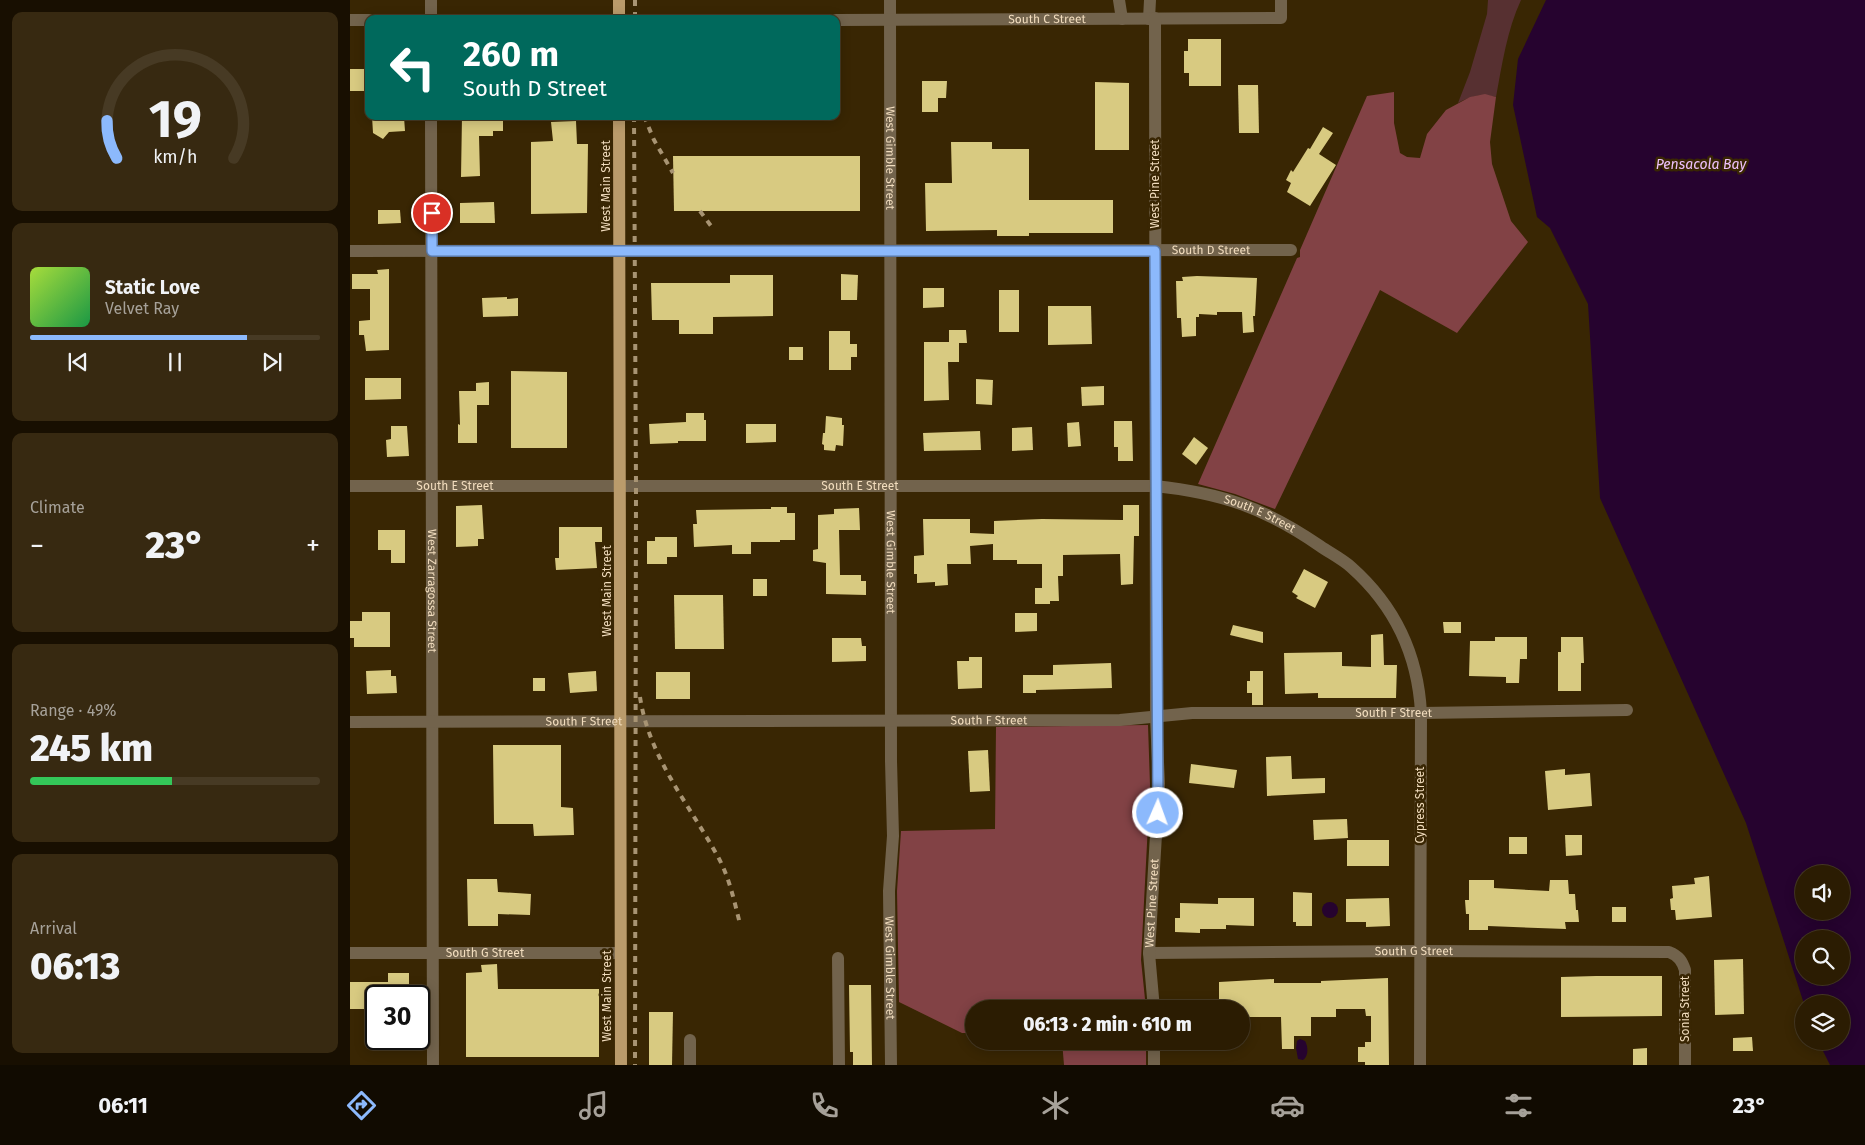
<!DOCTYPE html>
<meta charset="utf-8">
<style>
:root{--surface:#2b1c02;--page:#372911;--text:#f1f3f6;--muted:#a6a199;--line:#473a24;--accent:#8cb9fc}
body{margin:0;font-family:"Fira Sans",sans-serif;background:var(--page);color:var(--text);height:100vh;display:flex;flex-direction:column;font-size:19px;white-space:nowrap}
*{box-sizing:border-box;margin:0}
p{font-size:16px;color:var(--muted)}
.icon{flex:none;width:28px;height:28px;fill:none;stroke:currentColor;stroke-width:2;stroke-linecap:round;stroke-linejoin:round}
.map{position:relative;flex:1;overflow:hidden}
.side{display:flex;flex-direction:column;gap:12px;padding:12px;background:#180f01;width:350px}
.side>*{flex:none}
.hud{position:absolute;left:15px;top:15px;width:475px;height:105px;border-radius:10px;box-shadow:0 2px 12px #0003,0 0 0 1px var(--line);background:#00695c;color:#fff;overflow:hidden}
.fabs{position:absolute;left:1445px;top:865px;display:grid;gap:10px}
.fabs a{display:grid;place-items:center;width:55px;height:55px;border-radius:50%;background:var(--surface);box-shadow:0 2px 12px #0003,0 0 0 1px var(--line);font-size:25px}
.speed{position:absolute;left:15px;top:985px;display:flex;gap:10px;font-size:25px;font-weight:700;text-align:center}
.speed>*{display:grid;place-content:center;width:65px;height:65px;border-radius:50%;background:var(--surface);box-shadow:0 2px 12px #0003,0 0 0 1px var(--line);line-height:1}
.speed .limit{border:2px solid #111;border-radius:8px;background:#fff;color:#111}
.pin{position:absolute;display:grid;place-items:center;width:42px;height:42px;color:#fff;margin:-21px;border:2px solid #fff;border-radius:50%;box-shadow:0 1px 5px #0007}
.me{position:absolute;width:55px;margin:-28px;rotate:2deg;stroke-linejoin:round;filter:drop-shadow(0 0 4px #0008)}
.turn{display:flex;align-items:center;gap:18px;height:105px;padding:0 15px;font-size:22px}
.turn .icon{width:65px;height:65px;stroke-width:2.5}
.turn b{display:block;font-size:35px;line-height:42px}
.big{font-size:38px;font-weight:800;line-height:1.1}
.side .tile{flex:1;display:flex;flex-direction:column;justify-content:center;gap:8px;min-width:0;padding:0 18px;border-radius:10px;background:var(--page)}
.side .dial{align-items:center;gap:0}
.dial svg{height:130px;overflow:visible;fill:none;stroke:var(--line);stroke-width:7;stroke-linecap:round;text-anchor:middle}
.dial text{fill:var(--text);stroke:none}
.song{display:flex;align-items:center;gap:15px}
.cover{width:60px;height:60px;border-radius:8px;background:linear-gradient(135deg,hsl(80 70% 55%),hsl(140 70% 35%))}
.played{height:5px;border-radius:2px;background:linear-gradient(90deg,var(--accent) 75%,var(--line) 75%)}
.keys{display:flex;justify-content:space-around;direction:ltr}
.heat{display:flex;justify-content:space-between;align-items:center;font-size:28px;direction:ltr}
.charge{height:8px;border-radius:4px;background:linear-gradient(90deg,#34c759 49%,var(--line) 0)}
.trip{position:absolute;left:615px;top:1000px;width:285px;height:50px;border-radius:25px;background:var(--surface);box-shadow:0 2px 12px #0003,0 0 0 1px var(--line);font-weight:800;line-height:50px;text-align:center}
.tabs{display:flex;height:80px;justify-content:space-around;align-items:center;background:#110b01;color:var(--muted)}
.tabs .icon{width:35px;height:35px}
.tabs .current{color:var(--accent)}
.tabs b{font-size:22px;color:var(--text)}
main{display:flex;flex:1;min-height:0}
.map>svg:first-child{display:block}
.green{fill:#573031}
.forest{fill:#824245}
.water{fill:#26032f;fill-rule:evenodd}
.building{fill:#d8ca81}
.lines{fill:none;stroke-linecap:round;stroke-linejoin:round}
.minor{stroke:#72634c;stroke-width:12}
.major{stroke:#ba9b6b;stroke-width:12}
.rail{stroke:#a89473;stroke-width:4;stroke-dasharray:6 6;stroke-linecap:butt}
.route-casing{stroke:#5b78a4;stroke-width:12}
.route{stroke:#8cb9fc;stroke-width:9}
.labels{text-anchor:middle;stroke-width:5;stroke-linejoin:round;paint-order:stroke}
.street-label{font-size:12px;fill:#f1dcbd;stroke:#392603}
.water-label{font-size:14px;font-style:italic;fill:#edc0fb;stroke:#392603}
</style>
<main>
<section class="side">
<div class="tile dial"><svg viewBox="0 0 100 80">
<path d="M14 69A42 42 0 1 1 86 69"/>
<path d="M14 69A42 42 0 0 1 8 46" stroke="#8cb9fc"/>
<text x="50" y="56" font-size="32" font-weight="700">19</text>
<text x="50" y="72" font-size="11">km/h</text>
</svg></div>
<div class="tile">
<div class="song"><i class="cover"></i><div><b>Static Love</b><p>Velvet Ray</p></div></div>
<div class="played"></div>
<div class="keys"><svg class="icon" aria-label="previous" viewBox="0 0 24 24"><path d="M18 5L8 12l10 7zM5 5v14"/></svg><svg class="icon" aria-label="pause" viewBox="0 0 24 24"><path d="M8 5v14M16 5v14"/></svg><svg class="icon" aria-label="next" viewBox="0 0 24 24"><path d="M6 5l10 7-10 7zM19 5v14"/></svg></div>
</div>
<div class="tile"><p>Climate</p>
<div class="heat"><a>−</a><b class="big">23°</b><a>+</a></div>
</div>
<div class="tile"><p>Range · 49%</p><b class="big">245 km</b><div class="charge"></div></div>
<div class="tile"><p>Arrival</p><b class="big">06:13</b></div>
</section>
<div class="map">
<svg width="1515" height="1065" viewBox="0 0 1515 1065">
<rect width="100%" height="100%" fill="#392603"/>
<!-- green -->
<path class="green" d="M1138 0H1171C1157 30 1152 65 1146 97 1132 93 1121 96 1108 103L1120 72 1137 14Z"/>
<!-- forest -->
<g class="forest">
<path d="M1044 92V123L1050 153 1057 157 1070 158 1077 134 1096 110 1120 97 1135 94 1146 97 1140 142 1142 164 1161 221 1178 242 1107 333 1030 290 925 509 885 494 848 484 947 258 950 257V250L1017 96Z"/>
<path d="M798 725 800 785 791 960 796 1009H624V1033H612L549 1002 547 891 551 831 645 829 646 727Z"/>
<path d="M712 1041H796V1065H714Z"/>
</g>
<!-- water -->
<g class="water">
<path d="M1196 0H1515V1065H1480L1468 1041H1491V1004H1454L1396 823 1250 498 1238 304 1200 228 1187 217 1163 105 1168 59ZM1454 874H1491V911H1454ZM1454 939H1491V976H1454Z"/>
<circle cx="980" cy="910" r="8"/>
<path d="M950 1039 955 1041C958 1046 959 1056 953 1060L948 1059 946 1048 947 1041Z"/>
</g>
<!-- building -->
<g class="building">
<path d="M838 39H871V86H839V73H834V51H838Z"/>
<rect x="0" y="69" width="19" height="22"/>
<path d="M572 81H597L596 98H588V112H572Z"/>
<path d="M745 82 779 83V150H745Z"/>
<path d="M888 85H908L909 133H889Z"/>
<path d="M22 116 54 117 55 131 39 132 33 139 23 133Z"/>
<path d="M112 116H153V131H143V136H129L130 176 111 177Z"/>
<path d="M226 121 227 144H238L237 213 181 214V142L203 141 201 122Z"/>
<path d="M973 127 983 133 969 154 986 165 960 206 937 192 941 183 936 180 941 170 943 172 958 148 960 149Z"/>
<path d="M601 142H642V149H679V200H763V233H679V236H647V230L576 231 575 183H602Z"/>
<path d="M323 156H510V211H324Z"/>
<path d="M144 202 145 223H110V203Z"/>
<path d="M28 210H50L51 223 28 224Z"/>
<path d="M39 269V350L16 351 14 335H9V321L20 320V289H2V274H28L27 270Z"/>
<path d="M491 274 508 275 507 300H491Z"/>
<path d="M380 275H423V316L363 317V334H329V320H302L301 283H380Z"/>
<path d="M847 276 907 278 905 316H903L904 332 893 333 892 312H867V315L849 314V317H846V336L832 337 831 318H827L826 281H833L832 277Z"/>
<path d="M573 288H594V307L573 308Z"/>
<rect x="649" y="290" width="20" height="42"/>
<path d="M157 297V299L168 298V316L133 317 132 298Z"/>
<path d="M698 306H741L742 344 698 345Z"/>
<path d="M599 330H616L617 343H609V362H598L599 400 574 401V342H599Z"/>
<path d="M479 331H500V344H507V357H501V370H479Z"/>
<rect x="439" y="347" width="14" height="13"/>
<path d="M161 371 217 372V448H161Z"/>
<path d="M15 378H51V399L15 400Z"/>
<path d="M626 379 643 380 642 405 626 404Z"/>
<path d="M139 382V405H127V443H108V424L110 425 109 391H126V383Z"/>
<path d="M754 386V405L732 406 731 387Z"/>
<path d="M336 413H354V420H356V441H328V443L300 444 299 424 336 422Z"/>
<path d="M476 416 492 418V425H494L493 446 486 445 485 451 474 450V445L472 444 473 433H475Z"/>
<path d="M764 421H782L783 461H768V447H764Z"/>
<path d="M729 422 731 446 718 447 717 423Z"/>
<path d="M396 424H426V442L396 443Z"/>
<path d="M41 426H57L59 456 37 457 36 440 41 439Z"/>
<path d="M682 427 683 450 662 451V428Z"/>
<path d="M630 431 631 450 574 451 573 433Z"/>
<path d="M844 437 858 448 846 465 832 454Z"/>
<path d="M132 505 134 539H128V546L106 547V506Z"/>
<path d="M773 505H789V536H784L783 584 771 585 770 554 713 555V576H708L709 601H700V604H685V588H692V564H667V560H643V544L620 546 621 564H597L598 585 585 586V582L567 583V574H564V556L574 555 573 519H620V533L644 534V521L692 519 773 520Z"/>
<path d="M421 507H437V513H445V540H430V542H401V554H382V545L344 547 343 524H347L346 510 421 509Z"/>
<path d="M509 508 510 530H489L490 575H511V581H516V595L476 594V563L463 561V550L468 549V515L484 514V509Z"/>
<path d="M209 527H252V542H245L247 568 206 570 205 558H209Z"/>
<path d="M28 530H55V563H41V550H28Z"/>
<path d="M305 537H327V557H317V564H297V541H305Z"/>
<path d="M954 569 978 582 965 608 946 598 948 596 942 592Z"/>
<rect x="403" y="579" width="14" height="17"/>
<path d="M324 595H373L374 649H325Z"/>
<path d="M12 612H40V647H4V638H0V621H12Z"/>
<path d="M665 613H687V631L665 632Z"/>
<path d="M1093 622H1111V633H1094Z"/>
<path d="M883 625 913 632V643L880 635Z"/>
<path d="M1033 634 1034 665H1047L1046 698H968V693L935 694 934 653 992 652V666L1021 667V635Z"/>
<path d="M1145 637H1177V659H1170L1169 683H1156V677L1119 676 1120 641H1145Z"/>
<path d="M1211 637H1233L1234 663H1231V691H1208V652H1211Z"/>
<path d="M482 638H511L512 646H516V661L482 662Z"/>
<path d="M619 657H632V688L608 689 607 661H619Z"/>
<path d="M761 663 762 688 686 690V693H673V675H703V665Z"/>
<path d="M41 670V676H46L47 693 17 694 16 671Z"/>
<path d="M246 671 247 691 220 693 218 673Z"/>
<path d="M900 671H913V705H902V693H897V681H900Z"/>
<rect x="306" y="672" width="34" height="27"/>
<rect x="183" y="678" width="12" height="13"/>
<path d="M143 745H211V807L223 808 224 835 184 836 183 824H144Z"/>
<path d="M638 750 640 791 620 792 618 751Z"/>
<path d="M941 756 942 779 975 778V793L917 796 916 757Z"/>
<path d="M841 764 887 770 884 788 839 783Z"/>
<path d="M1215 769V775L1240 773 1242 806 1198 810 1195 771Z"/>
<path d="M997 819 998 838 964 840 963 820Z"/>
<path d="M1215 835H1232V855L1216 856Z"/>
<rect x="1159" y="837" width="18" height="17"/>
<rect x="997" y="840" width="42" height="26"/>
<path d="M1359 876 1362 917 1326 920 1325 910H1321L1320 899 1323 898 1322 886 1345 884 1344 878Z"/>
<path d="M117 879H147L148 892 181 894 180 915 148 914V926H118Z"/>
<path d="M1119 880H1144V888L1199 891 1200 880H1218L1219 894H1225L1226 910H1228L1229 922H1215L1216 929 1138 926V930H1119V914H1116L1115 900H1119Z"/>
<path d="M943 892 962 893V926H946V922H943Z"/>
<path d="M868 898H904V926L876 925V929H850V933L825 932V918H830V903L868 904Z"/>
<path d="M1039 898 1040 926 1016 927V922H996V899Z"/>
<rect x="1262" y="907" width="14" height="15"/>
<path d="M1393 959 1394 1014 1365 1015 1364 960Z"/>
<path d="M147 964 148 989H249V1057H116V973L132 972 131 965Z"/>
<path d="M38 973H59V996H26V1009H0V982H38Z"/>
<path d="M1246 976H1312V1016L1211 1017V977Z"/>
<path d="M1038 978 1039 1065H1015V1062H1008V1047H1015V1042H1021V1016H1016L1015 1009H986V1017H961V1036H944V1049H932L931 1017H891V1009H869V982L924 979V983H971V981Z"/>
<path d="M499 985H521L522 1065H503V1052H500Z"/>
<path d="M299 1012H323L322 1065H299Z"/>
<path d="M1402 1037 1403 1051H1383V1038Z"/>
<path d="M1297 1048V1065H1283V1049Z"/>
</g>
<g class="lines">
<!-- minor -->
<g class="minor">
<path d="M81 0V19"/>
<path id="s1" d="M540 0 541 761 543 836 539 891 541 1065"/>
<path d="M769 0 772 19"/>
<path d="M799 19 800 0"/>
<path d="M0 20H19"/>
<path id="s2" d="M486 20 931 18V0"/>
<path id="s3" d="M81 116 83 1065"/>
<path id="s4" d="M0 251 941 250"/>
<path id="s5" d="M0 486H805C872 493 915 508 970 546 980 553 992 559 1001 567 1045 606 1068 655 1071 713L1070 1065"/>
<path id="s6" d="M0 722 770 720 842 713H1071L1277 710"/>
<path id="s7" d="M0 953H270"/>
<path id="s8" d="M799 953 1069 951 1319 952C1329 956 1332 961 1335 970V1065"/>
<path d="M488 958 489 1065"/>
<path id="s9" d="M804 1009 799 953 809 784 806 718 805 18"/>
<path d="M340 1065V1040"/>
<path d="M804 1065V1041"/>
</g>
<!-- major -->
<g class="major">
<path d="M269 0V19"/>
<path d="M269 116 271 1065"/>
</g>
<!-- rail -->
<g class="rail">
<path d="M285 0V19"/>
<path d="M284 116 286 487 285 1065"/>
<path d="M294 116 304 140 323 173"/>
<path d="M350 211 364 230"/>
<path d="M290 697C299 757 338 803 367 855 379 876 384 900 390 924"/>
</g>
</g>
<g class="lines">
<!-- route casing -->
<g class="route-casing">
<path id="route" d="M82 213V251H805L808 813"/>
</g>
<!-- route -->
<use href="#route" class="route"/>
</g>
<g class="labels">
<!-- street labels -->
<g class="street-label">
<text dy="4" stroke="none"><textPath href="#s2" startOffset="211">South C Street</textPath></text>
<text dy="4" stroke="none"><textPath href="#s1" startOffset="158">West Gimble Street</textPath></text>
<text transform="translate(805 184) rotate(-90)" y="4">West Pine Street</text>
<text transform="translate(256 186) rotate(-90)" y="4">West Main Street</text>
<text dy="4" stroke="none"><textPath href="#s4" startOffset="861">South D Street</textPath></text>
<text dy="4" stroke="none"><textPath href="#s5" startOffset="510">South E Street</textPath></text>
<text dy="4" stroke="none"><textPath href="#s5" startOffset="105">South E Street</textPath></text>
<text dy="4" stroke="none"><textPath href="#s5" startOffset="914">South E Street</textPath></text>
<text dy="4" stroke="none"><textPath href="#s1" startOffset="562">West Gimble Street</textPath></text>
<text dy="4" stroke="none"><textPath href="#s3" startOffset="475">West Zarragossa Street</textPath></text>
<text transform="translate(257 591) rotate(-90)" y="4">West Main Street</text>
<text dy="4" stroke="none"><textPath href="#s6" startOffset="1044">South F Street</textPath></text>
<text dy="4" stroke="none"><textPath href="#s6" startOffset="639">South F Street</textPath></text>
<text dy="4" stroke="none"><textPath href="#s6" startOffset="234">South F Street</textPath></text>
<text transform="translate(1070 805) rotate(-90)" y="4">Cypress Street</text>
<text dy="4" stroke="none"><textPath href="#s9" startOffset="106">West Pine Street</textPath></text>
<text dy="4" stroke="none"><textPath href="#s8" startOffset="265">South G Street</textPath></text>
<text dy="4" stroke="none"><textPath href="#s7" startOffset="135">South G Street</textPath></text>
<text dy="4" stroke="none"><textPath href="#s1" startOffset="968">West Gimble Street</textPath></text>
<text transform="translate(257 996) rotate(-90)" y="4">West Main Street</text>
<text transform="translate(1335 1009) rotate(-90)" y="4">Sonia Street</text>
</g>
<!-- water labels -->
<g class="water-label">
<text x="1351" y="169">Pensacola Bay</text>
</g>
</g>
</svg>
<div class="fabs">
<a><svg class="icon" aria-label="sound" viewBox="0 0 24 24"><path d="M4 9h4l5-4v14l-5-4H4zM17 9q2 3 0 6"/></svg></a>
<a><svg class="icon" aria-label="search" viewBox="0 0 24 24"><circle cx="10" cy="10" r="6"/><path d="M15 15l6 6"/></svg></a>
<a><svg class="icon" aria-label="layers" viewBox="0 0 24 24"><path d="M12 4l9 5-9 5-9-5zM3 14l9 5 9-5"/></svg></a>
</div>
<div class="speed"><div class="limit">30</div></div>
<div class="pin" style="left:82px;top:213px;background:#d93025"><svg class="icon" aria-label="arrive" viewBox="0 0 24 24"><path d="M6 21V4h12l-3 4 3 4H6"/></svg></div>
<svg class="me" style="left:808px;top:813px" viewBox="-20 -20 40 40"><circle r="17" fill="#8cb9fc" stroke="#fff" stroke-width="3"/><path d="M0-11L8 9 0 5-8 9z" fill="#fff"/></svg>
<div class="trip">06:13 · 2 min · 610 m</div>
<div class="hud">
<div class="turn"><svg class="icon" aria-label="left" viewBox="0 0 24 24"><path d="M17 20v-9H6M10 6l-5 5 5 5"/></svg><div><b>260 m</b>South D Street</div></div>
</div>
</div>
</main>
<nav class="tabs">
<b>06:11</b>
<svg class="icon current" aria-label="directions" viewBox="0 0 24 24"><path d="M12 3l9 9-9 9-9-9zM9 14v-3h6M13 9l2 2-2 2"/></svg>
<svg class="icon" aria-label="music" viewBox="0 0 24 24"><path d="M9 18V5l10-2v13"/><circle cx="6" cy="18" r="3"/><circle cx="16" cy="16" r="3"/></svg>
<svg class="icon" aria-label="phone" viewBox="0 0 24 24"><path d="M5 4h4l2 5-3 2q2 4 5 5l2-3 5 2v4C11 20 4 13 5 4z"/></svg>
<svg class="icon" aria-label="climate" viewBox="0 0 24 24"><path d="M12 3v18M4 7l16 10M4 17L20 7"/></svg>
<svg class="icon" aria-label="car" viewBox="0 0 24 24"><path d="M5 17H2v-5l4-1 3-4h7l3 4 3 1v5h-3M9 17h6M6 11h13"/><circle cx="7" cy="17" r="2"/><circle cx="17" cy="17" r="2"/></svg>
<svg class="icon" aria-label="filters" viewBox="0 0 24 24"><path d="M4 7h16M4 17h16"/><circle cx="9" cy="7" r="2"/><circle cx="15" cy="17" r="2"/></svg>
<b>23°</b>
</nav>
